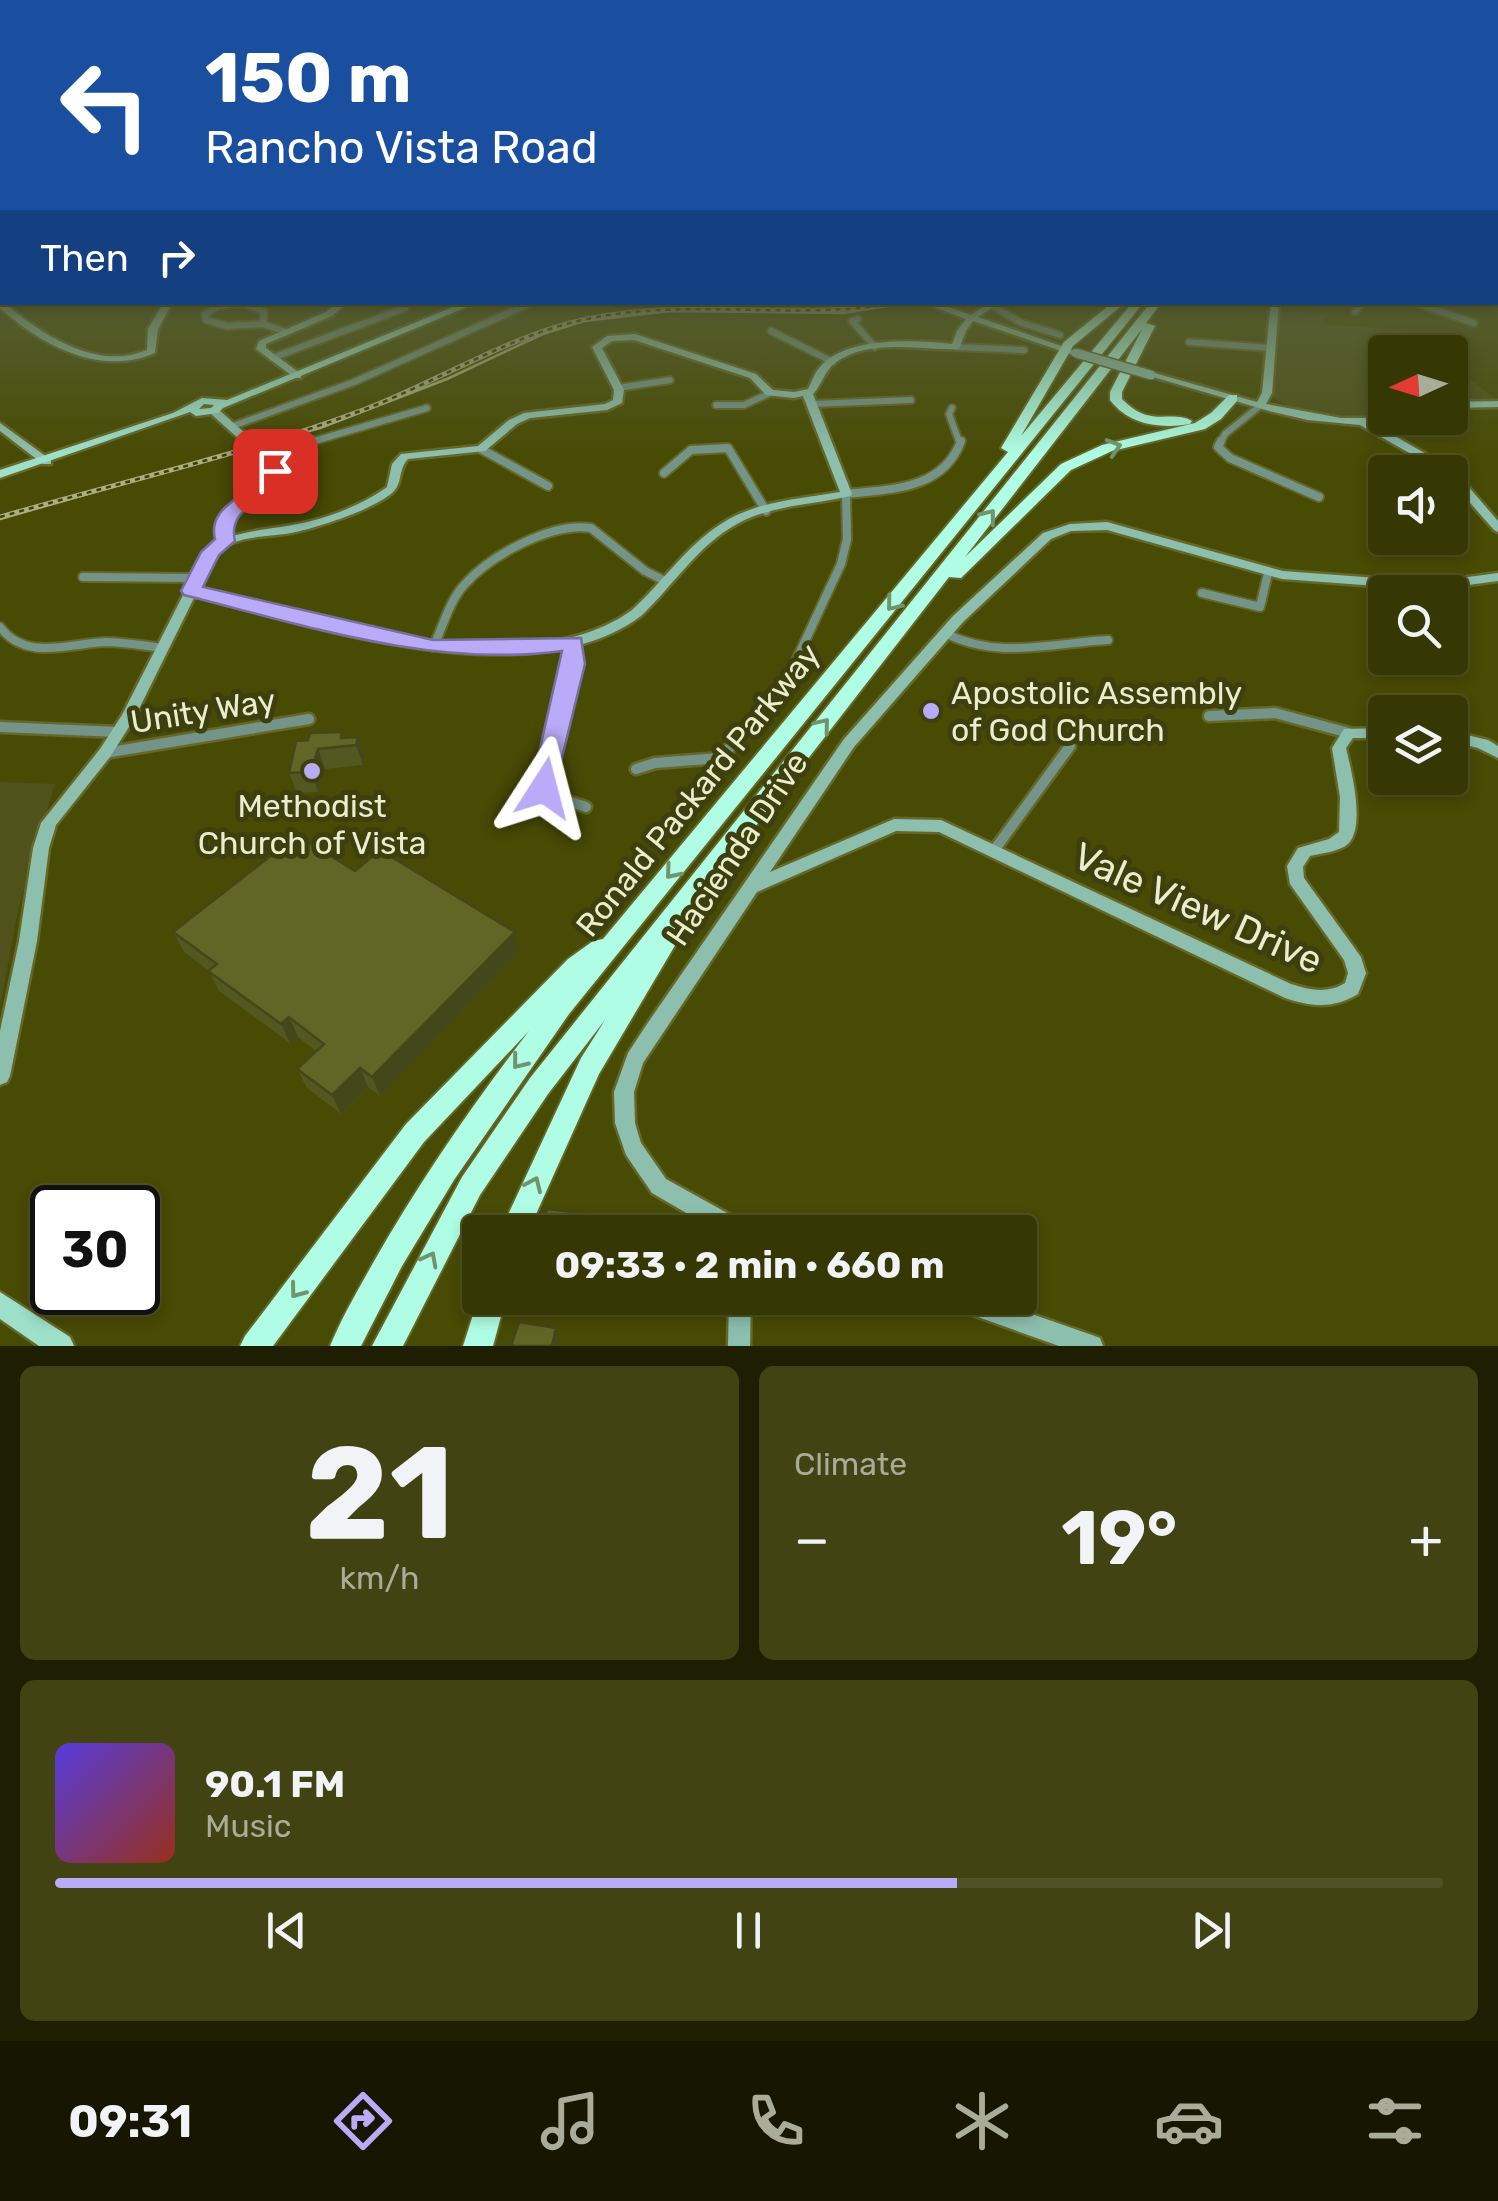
<!DOCTYPE html>
<meta charset="utf-8">
<style>
:root{--surface:#363803;--page:#414312;--text:#f1f3f6;--muted:#aaac9a;--line:#505225;--accent:#b9abf7}
body{margin:0;font-family:Rubik,sans-serif;background:var(--page);color:var(--text);height:100vh;display:flex;flex-direction:column;font-size:38px;white-space:nowrap}
*{box-sizing:border-box;margin:0}
p{font-size:32px;color:var(--muted)}
.icon{flex:none;width:55px;height:55px;fill:none;stroke:currentColor;stroke-width:2;stroke-linecap:round;stroke-linejoin:round}
.map{position:relative;height:1346px;overflow:hidden}
.panel{display:flex;flex-direction:column;gap:20px;padding:20px;background:#1e1f02;flex:1}
.panel>*{flex:none}
.banner{position:absolute;left:0px;top:0px;width:1500px;height:305px;box-shadow:0 5px 15px #0003,0 0 0 2px var(--line);background:#1a4fa0;color:#fff;overflow:hidden}
.needle{width:65px;rotate:266deg}
.controls{position:absolute;left:1368px;top:335px;display:grid;gap:20px}
.controls a{display:grid;place-items:center;width:100px;height:100px;border-radius:10px;background:var(--surface);box-shadow:0 5px 15px #0003,0 0 0 2px var(--line);font-size:50px}
.speed{position:absolute;left:30px;top:1185px;display:flex;gap:20px;font-size:50px;font-weight:700;text-align:center}
.speed>*{display:grid;place-content:center;width:130px;height:130px;border-radius:50%;background:var(--surface);box-shadow:0 5px 15px #0003,0 0 0 2px var(--line);line-height:1}
.speed .limit{border:5px solid #111;border-radius:15px;background:#fff;color:#111}
.pin{position:absolute;display:grid;place-items:center;width:85px;height:85px;color:#fff;margin:-42px;border-radius:20px;box-shadow:0 5px 15px #0006}
.me{position:absolute;width:110px;margin:-55px;rotate:9deg;stroke-linejoin:round;filter:drop-shadow(0 0 8px #0008)}
.turn{display:flex;align-items:center;gap:35px;height:210px;padding:0 40px;font-size:45px}
.turn .icon{width:130px;height:130px;stroke-width:2.5}
.turn b{display:block;font-size:70px;line-height:85px}
.then{display:flex;align-items:center;height:95px;padding:0 40px;background:#0003;gap:20px;font-size:38px}
.big{font-size:75px;font-weight:700;line-height:1.1}
.panel .widget{flex:1;display:flex;flex-direction:column;justify-content:center;gap:15px;min-width:0;padding:0 35px;border-radius:15px;background:var(--page)}
.panel .dial{align-items:center;gap:0}
.dial b{font-size:130px;line-height:1}
.song{display:flex;align-items:center;gap:30px}
.cover{width:120px;height:120px;border-radius:15px;background:linear-gradient(135deg,hsl(250 70% 55%),hsl(10 70% 35%))}
.played{height:10px;border-radius:5px;background:linear-gradient(90deg,var(--accent) 65%,var(--line) 65%)}
.keys{display:flex;justify-content:space-around;direction:ltr}
.heat{display:flex;justify-content:space-between;align-items:center;font-size:55px;direction:ltr}
.panel .tiles{flex:1;display:grid;gap:20px;grid-template-columns:1fr 1fr}
.widget:last-child{grid-column:span 2}
.trip{position:absolute;left:462px;top:1215px;width:575px;height:100px;border-radius:10px;background:var(--surface);box-shadow:0 5px 15px #0003,0 0 0 2px var(--line);font-weight:700;line-height:100px;text-align:center}
.tab-bar{display:flex;height:160px;justify-content:space-around;align-items:center;background:#161601;color:var(--muted)}
.tab-bar .icon{width:70px;height:70px}
.tab-bar .on{color:var(--accent)}
.tab-bar b{font-size:45px;color:var(--text)}
.map>svg:first-child{display:block}
.built{fill:#4f521a}
.lines{fill:none;stroke-linecap:round;stroke-linejoin:round}
.street-far2-casing{stroke:#656828;stroke-width:10}
.street-far1-casing{stroke:#656828;stroke-width:12}
.street-casing{stroke:#656828;stroke-width:15}
.secondary-casing{stroke:#656828;stroke-width:5}
.primary-casing{stroke:#656828;stroke-width:5}
.highway-casing{stroke:#656828;stroke-width:4}
.street-far2{stroke:#759489;stroke-width:6}
.street-far1{stroke:#759489;stroke-width:8}
.street{stroke:#759489;stroke-width:10}
.secondary{fill:#8dbfae;fill-rule:evenodd}
.primary{fill:#9ee0ca;fill-rule:evenodd}
.highway{fill:#aefde4;fill-rule:evenodd}
.tram{stroke:#abae7f;stroke-width:2.5}
.rail-casing{stroke:#abae7f;stroke-width:5}
.rail{stroke:#3d400e;stroke-width:2.5;stroke-dasharray:5;stroke-linecap:butt}
.secondary-bridge-casing{stroke:#656828;stroke-width:12;stroke-linecap:butt}
.secondary-bridge{stroke:#8dbfae;stroke-width:9}
.wall{fill:#535720}
.shaded-wall{fill:#44471a}
.building{fill:#616525;stroke:#44471a;stroke-width:2.5}
.oneway{stroke:#70956e}
.route{fill:#b9abf7;stroke:#786fa1;stroke-width:2.5}
.poi-dot{fill:#b9abf7;stroke:#3d400e;stroke-width:4}
.labels{text-anchor:middle;stroke-width:10;stroke-linejoin:round;paint-order:stroke}
.poi-label{font-size:32px;fill:#ebeecd;stroke:#3d400e;text-anchor:start}
.street-label{font-size:32px;fill:#ebeecd;stroke:#3d400e}
.near-street-label{font-size:38px;fill:#ebeecd;stroke:#3d400e}
</style>
<div class="map">
<svg width="1498" height="1346" viewBox="0 0 1498 1346">
<rect width="100%" height="100%" fill="#484b04"/>
<!-- built -->
<g class="built">
<path d="M1278 310 1328 314 1321 324 1411 331 1432 339 1446 352H1385V415L1378 418 1350 419 1294 410 1274 398Z"/>
<path d="M1450 356 1464 374 1498 401 1450 402Z"/>
<path d="M0 782 55 784 18 910 0 1008Z"/>
</g>
<g class="lines">
<!-- street-far2 casing -->
<g class="street-far2-casing">
<g id="street-far2">
<path d="M610 302H629"/>
<path d="M682 302H714"/>
<path d="M1413 302 1474 323"/>
<path d="M242 303 264 311 263 324 227 326 206 320 205 314 219 306Z"/>
<path d="M991 305 1022 323 1060 335"/>
<path d="M1355 312 1363 302"/>
<path d="M858 319 852 321 875 347"/>
<path d="M263 324 286 332"/>
<path d="M771 331 833 362"/>
<path d="M1189 342 1271 348"/>
<path d="M956 347 1024 350"/>
<path d="M272 358 405 308"/>
<path d="M618 388 670 380"/>
<path d="M812 404 911 400"/>
<path d="M716 405H744L770 393"/>
<path d="M952 408 949 414 960 444"/>
<path d="M233 426 354 382 533 302"/>
<path d="M304 444 427 408"/>
<path d="M1220 444 1225 434 1261 405"/>
</g>
</g>
<!-- street-far1 casing -->
<g class="street-far1-casing">
<g id="street-far1">
<path d="M1221 441 1218 447 1230 458 1319 497"/>
<path d="M481 449 548 486"/>
<path d="M262 456 313 441"/>
<path d="M664 473 691 450 728 448 766 511"/>
<path d="M83 577 197 578"/>
<path d="M1202 593 1260 607 1268 573"/>
<path d="M0 627C26 662 70 643 106 642 125 642 144 646 163 648"/>
<path d="M945 633C997 660 1052 643 1108 640"/>
<path d="M433 647C443 627 449 601 465 584 491 555 552 522 591 528L645 571 667 582"/>
<path d="M571 671 574 643"/>
<path d="M791 671 841 564 847 539 846 494C891 489 943 490 961 441"/>
</g>
</g>
<!-- street casing -->
<g class="street-casing">
<g id="street">
<path d="M572 669 543 779 553 796 586 807"/>
<path d="M1209 716 1275 713 1349 733"/>
<path d="M0 727 119 732"/>
<path d="M105 753 309 719"/>
<path d="M636 769 655 763 720 758 772 703 792 669"/>
<path d="M995 849 1070 746"/>
</g>
</g>
<!-- secondary casing -->
<g class="secondary-casing">
<g id="secondary">
<path d="M0 300C9 306 20 316 30 323 64 347 107 367 147 350L148 329 164 302H173L158 329 155 353C100 377 41 345 0 308Z"/>
<path d="M338 302H348L332 316 266 344V348L301 374V378H295L256 349 259 341 326 312Z"/>
<path d="M920 302H934L971 315 990 302H1001L978 317 1081 353 1073 355 973 321 966 331 959 349C920 351 870 337 835 363 824 371 822 385 813 394L852 494 850 496C812 505 771 505 737 524 698 545 673 586 641 616 532 698 316 628 195 596L134 719 110 757 56 825 49 848 37 941 10 1076 7 1082 0 1085V1031L19 941 33 848 41 823 100 749 122 715 205 552 219 542C208 496 256 504 269 471L249 448 210 413V409H218L257 444 280 471 272 487 231 516 228 528 230 537C250 530 271 529 292 525 323 520 361 506 387 487L392 464 401 454 478 446 509 420 524 413 605 404 613 400 614 390 592 347 607 336 635 334 756 374 773 390 794 392 808 389C812 382 814 373 820 367 846 336 916 340 952 344L957 331 966 319ZM634 340 750 378 766 395 794 398 803 396 840 492C800 499 755 501 721 524 686 546 662 583 632 610 527 687 315 619 199 589 204 579 208 563 216 554 233 535 268 537 291 533 317 528 372 510 392 493 403 484 398 469 408 459L485 451 517 424 530 418 607 410 622 403 624 390 602 348 612 341Z"/>
<path d="M1271 302H1279L1272 393 1266 404 1341 418H1397L1396 420 1374 424 1454 470 1498 521V532L1494 530 1450 480V472H1443L1360 425 1308 420 1273 412 1146 375 1151 372 1257 402 1262 393Z"/>
<path d="M1498 401V407L1450 408V402Z"/>
<path d="M0 423 51 460V464H43L0 431Z"/>
<path d="M1107 522 1283 571 1431 582 1498 573V581L1431 590 1282 579 1107 530 1071 531 1051 539 963 622 854 747 770 872 894 819 941 820 1291 984C1310 990 1327 994 1345 983L1348 973 1344 960 1290 884 1287 866 1298 848 1329 839 1339 832 1340 797 1332 748 1344 729 1385 728V738H1353L1346 748C1351 770 1366 826 1348 844 1339 852 1321 853 1310 856L1303 867 1304 878 1361 957 1366 973 1358 994C1333 1009 1312 1007 1285 998L939 832 896 831 757 892 643 1063 634 1092 635 1123 641 1143 666 1179 747 1224 749 1232H719L652 1193 626 1155 615 1123 614 1092 628 1053 647 1024 844 739 953 616 1043 533 1070 524Z"/>
<path d="M1450 731 1488 740 1498 746V758L1478 748 1450 741Z"/>
<path d="M729 1298H751L750 1346H728Z"/>
<path d="M944 1298H986L1092 1335 1100 1338 1103 1346H1059L947 1306Z"/>
</g>
</g>
<!-- primary casing -->
<g class="primary-casing">
<g id="primary">
<path d="M465 302H479L223 408 218 413 196 416 190 412 0 478V470L173 413 202 398 227 400ZM204 404 214 405 211 408 199 409Z"/>
<path d="M0 1292 70 1337 74 1346H39L0 1319Z"/>
</g>
</g>
<!-- highway casing -->
<g class="highway-casing">
<g id="highway">
<path d="M1113 302H1126L1073 346 1021 436 1133 302H1144L569 1014 454 1180 402 1266 361 1346H330C342 1317 358 1290 373 1263 419 1182 472 1105 529 1031L424 1142 273 1346H240L245 1336 406 1124 568 959 593 941 603 939 1008 452 1001 448 1064 342Z"/>
<path d="M1151 302H1162L1146 323 1155 326 1122 392V399C1151 429 1170 409 1192 421L1190 424C1160 429 1129 425 1110 400V392L1142 329 965 557 1061 464 1102 445 1195 423 1211 413 1229 395H1237V401L1221 419 1205 429 1112 451 1071 470 961 578 949 577 675 930 680 937 599 1074 528 1232H500L581 1058 605 1020 548 1094 480 1195 403 1346H372L462 1177 530 1078Z"/>
<path d="M480 1293V1298H506L493 1346H463Z"/>
</g>
</g>
<!-- street-far2 -->
<use href="#street-far2" class="street-far2"/>
<!-- street-far1 -->
<use href="#street-far1" class="street-far1"/>
<!-- street -->
<use href="#street" class="street"/>
<!-- secondary -->
<use href="#secondary" class="secondary"/>
<!-- primary -->
<use href="#primary" class="primary"/>
<!-- highway -->
<use href="#highway" class="highway"/>
<!-- tram -->
<path class="tram" d="M0 519 320 428 447 379 543 334 584 321 670 311 844 313 911 302"/>
<!-- rail casing -->
<g class="rail-casing">
<path id="rail" d="M0 517C121 482 245 454 363 410 438 382 507 336 587 319 691 297 798 322 903 302"/>
</g>
<!-- rail -->
<use href="#rail" class="rail"/>
<!-- secondary-bridge casing -->
<g class="secondary-bridge-casing">
<path id="secondary-bridge" d="M1076 353 1151 375"/>
</g>
<!-- secondary-bridge -->
<use href="#secondary-bridge" class="secondary-bridge"/>
</g>
<!-- wall -->
<g class="wall">
<path d="M342 732 344 738 358 737 365 757 363 765 325 769 318 792 297 793 289 773 308 740Z"/>
<path d="M355 871 520 951 380 1096 368 1087 341 1114 307 1088 297 1069 316 1051 298 1037 290 1043 219 991 209 971 184 952 173 932Z"/>
<path d="M538 1298H576L575 1304Z"/>
</g>
<!-- shaded-wall -->
<g class="shaded-wall">
<path d="M358 737 365 757 363 765 356 745Z"/>
<path d="M318 749 325 769 318 792 311 772Z"/>
<path d="M515 932 520 951 380 1096 372 1077Z"/>
<path d="M289 1017 298 1037 290 1043 281 1024Z"/>
<path d="M360 1068 368 1087 341 1114 332 1095Z"/>
<path d="M590 1214 593 1232H585Z"/>
<path d="M556 1328 559 1341 558 1346H552Z"/>
</g>
<!-- building -->
<g class="building">
<path d="M342 732 341 738 358 737 356 745 318 749 311 772 289 773 296 741 308 740 310 733Z"/>
<path d="M308 842 355 871 380 850 515 932 372 1077 360 1068 332 1095 297 1069 324 1044 289 1017 281 1024 208 971 217 964 173 932 282 847Z"/>
<path d="M547 1209 590 1214 585 1232H540Z"/>
<path d="M519 1322 556 1328 552 1346H511Z"/>
</g>
<!-- one-way arrows -->
<defs><path id="oneway-chevron" d="M-2-3.5L2.5 0L-2 3.5" fill="none" stroke-width="1.6" stroke-linecap="round" stroke-linejoin="round" transform="scale(2.5)"/></defs>
<g class="oneway">
<use href="#oneway-chevron" transform="translate(1114 447) rotate(-17)"/>
<use href="#oneway-chevron" transform="translate(989 516) rotate(-52)"/>
<use href="#oneway-chevron" transform="translate(893 604) rotate(129)"/>
<use href="#oneway-chevron" transform="translate(823 725) rotate(-51)"/>
<use href="#oneway-chevron" transform="translate(672 872) rotate(130)"/>
<use href="#oneway-chevron" transform="translate(519 1062) rotate(128)"/>
<use href="#oneway-chevron" transform="translate(534 1184) rotate(-66)"/>
<use href="#oneway-chevron" transform="translate(430 1259) rotate(-62)"/>
<use href="#oneway-chevron" transform="translate(297 1291) rotate(127)"/>
</g>
<!-- sky -->
<linearGradient id="sky" x2="0" y2="1"><stop stop-color="#282902"/><stop offset="0.59" stop-color="#58613a"/><stop offset="1" stop-color="#58613a" stop-opacity="0"/></linearGradient>
<rect width="1498" height="455" fill="url(#sky)"/>
<!-- route -->
<path class="route" d="M275 466 284 471 282 480C264 501 227 509 235 541L219 555 203 587 433 640 581 638 585 664 553 794H535L531 788 562 651C434 668 307 626 184 595L181 591 201 552 215 539C206 503 255 496 268 467Z"/>
<!-- markers -->
<g class="poi-dot">
<circle cx="931" cy="711" r="10"/>
<circle cx="312" cy="771" r="10"/>
</g>
<g class="labels">
<!-- poi labels -->
<g class="poi-label">
<text x="951" y="704">Apostolic Assembly<tspan x="951" dy="37">of God Church</tspan></text>
<text x="312" y="817" text-anchor="middle">Methodist<tspan x="312" dy="37">Church of Vista</tspan></text>
</g>
<!-- street labels -->
<g class="street-label">
<text transform="translate(203 711) rotate(-9)" y="11">Unity Way</text>
<text transform="translate(698 790) rotate(-51)" y="11">Ronald Packard Parkway</text>
<text transform="translate(737 849) rotate(-56)" y="11">Hacienda Drive</text>
</g>
<!-- near-street labels -->
<g class="near-street-label">
<text transform="translate(1198 908) rotate(24)" y="13">Vale View Drive</text>
</g>
</g>
</svg>
<div class="controls">
<a><svg class="needle" viewBox="-14 -14 28 28"><path d="M0-13l5 13h-10z" fill="#e53935"/><path d="M0 13l5-13h-10z" fill="#aaac9a"/></svg></a>
<a><svg class="icon" aria-label="sound" viewBox="0 0 24 24"><path d="M4 9h4l5-4v14l-5-4H4zM17 9q2 3 0 6"/></svg></a>
<a><svg class="icon" aria-label="search" viewBox="0 0 24 24"><circle cx="10" cy="10" r="6"/><path d="M15 15l6 6"/></svg></a>
<a><svg class="icon" aria-label="layers" viewBox="0 0 24 24"><path d="M12 4l9 5-9 5-9-5zM3 14l9 5 9-5"/></svg></a>
</div>
<div class="speed"><div class="limit">30</div></div>
<div class="pin" style="left:275px;top:471px;background:#d93025"><svg class="icon" aria-label="arrive" viewBox="0 0 24 24"><path d="M6 21V4h12l-3 4 3 4H6"/></svg></div>
<svg class="me" style="left:544px;top:788px" viewBox="-20 -20 40 40"><path d="M0-17L14 15 0 8-14 15z" fill="#b9abf7" stroke="#fff" stroke-width="4"/></svg>
<div class="trip">09:33 · 2 min · 660 m</div>
<div class="banner">
<div class="turn"><svg class="icon" aria-label="left" viewBox="0 0 24 24"><path d="M17 20v-9H6M10 6l-5 5 5 5"/></svg><div><b>150 m</b>Rancho Vista Road</div></div>
<div class="then">Then<svg class="icon" aria-label="right" viewBox="0 0 24 24"><path d="M7 20v-9h11M14 6l5 5-5 5"/></svg></div>
</div>
</div>
<section class="panel">
<div class="tiles">
<div class="widget dial"><b>21</b><p>km/h</p></div>
<div class="widget"><p>Climate</p>
<div class="heat"><a>−</a><b class="big">19°</b><a>+</a></div>
</div>
<div class="widget">
<div class="song"><i class="cover"></i><div><b>90.1 FM</b><p>Music</p></div></div>
<div class="played"></div>
<div class="keys"><svg class="icon" aria-label="previous" viewBox="0 0 24 24"><path d="M18 5L8 12l10 7zM5 5v14"/></svg><svg class="icon" aria-label="pause" viewBox="0 0 24 24"><path d="M8 5v14M16 5v14"/></svg><svg class="icon" aria-label="next" viewBox="0 0 24 24"><path d="M6 5l10 7-10 7zM19 5v14"/></svg></div>
</div>
</div>
</section>
<nav class="tab-bar">
<b>09:31</b>
<svg class="icon on" aria-label="directions" viewBox="0 0 24 24"><path d="M12 3l9 9-9 9-9-9zM9 14v-3h6M13 9l2 2-2 2"/></svg>
<svg class="icon" aria-label="music" viewBox="0 0 24 24"><path d="M9 18V5l10-2v13"/><circle cx="6" cy="18" r="3"/><circle cx="16" cy="16" r="3"/></svg>
<svg class="icon" aria-label="phone" viewBox="0 0 24 24"><path d="M5 4h4l2 5-3 2q2 4 5 5l2-3 5 2v4C11 20 4 13 5 4z"/></svg>
<svg class="icon" aria-label="climate" viewBox="0 0 24 24"><path d="M12 3v18M4 7l16 10M4 17L20 7"/></svg>
<svg class="icon" aria-label="car" viewBox="0 0 24 24"><path d="M5 17H2v-5l4-1 3-4h7l3 4 3 1v5h-3M9 17h6M6 11h13"/><circle cx="7" cy="17" r="2"/><circle cx="17" cy="17" r="2"/></svg>
<svg class="icon" aria-label="filters" viewBox="0 0 24 24"><path d="M4 7h16M4 17h16"/><circle cx="9" cy="7" r="2"/><circle cx="15" cy="17" r="2"/></svg>
</nav>
